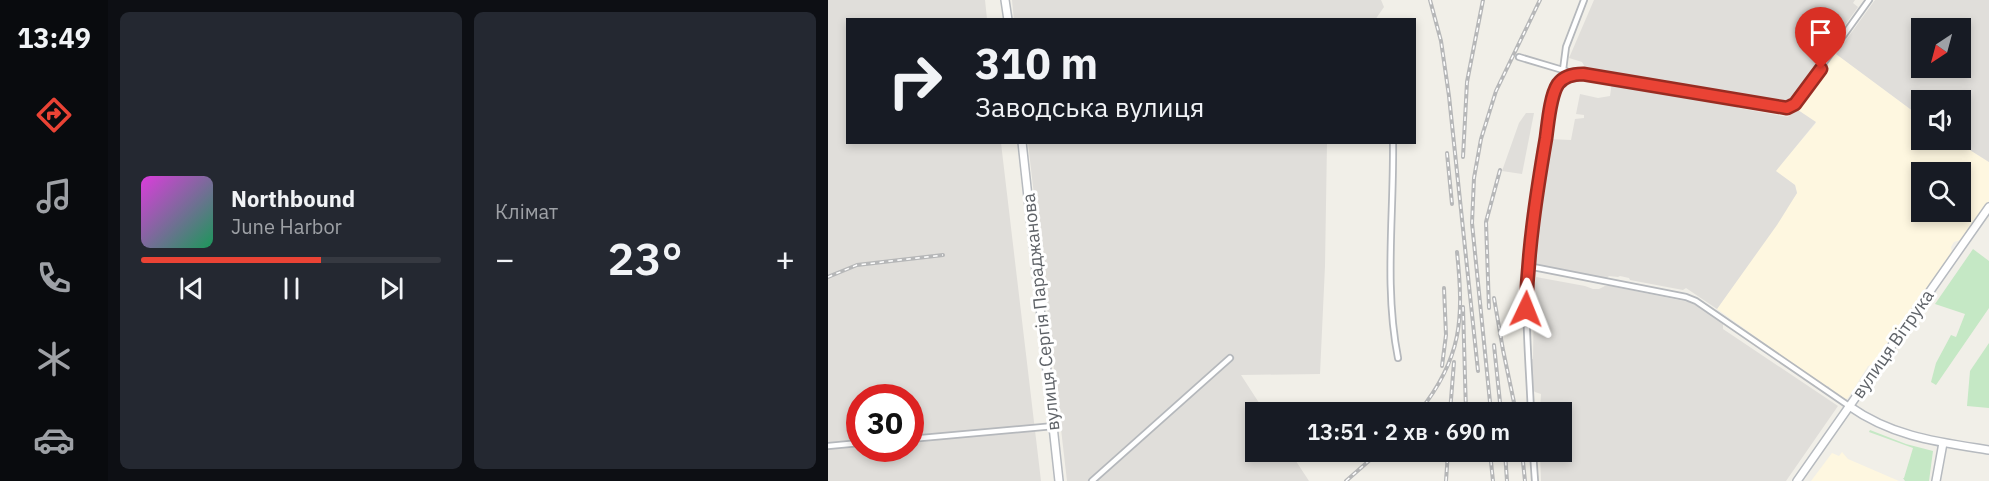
<!DOCTYPE html>
<html lang="uk">
<meta charset="utf-8">
<style>
:root{--surface:#171b24;--page:#242831;--text:#f1f3f6;--muted:#9ea1a6;--line:#363941;--accent:#ea4335}
body{margin:0;font-family:"IBM Plex Sans",sans-serif;background:var(--page);color:var(--text);height:100vh;display:flex;flex-direction:column;font-size:22px;white-space:nowrap}
*{box-sizing:border-box;margin:0}
p{font-size:20px;color:var(--muted)}
.icon{flex:none;width:33px;height:33px;fill:none;stroke:currentColor;stroke-width:2;stroke-linecap:round;stroke-linejoin:round}
.map{position:relative;flex:1;overflow:hidden}
.panel{display:flex;flex-direction:column;gap:12px;padding:12px;background:#0d0f14;width:720px}
.panel>*{flex:none}
.guide{position:absolute;left:18px;top:18px;width:570px;height:126px;border-radius:0px;box-shadow:0 3px 9px #0003;background:#171b24;color:var(--text);overflow:hidden}
.needle{width:39px;rotate:216deg}
.tools{position:absolute;left:1083px;top:18px;display:grid;gap:12px}
.tools a{display:grid;place-items:center;width:60px;height:60px;border-radius:0px;background:var(--surface);box-shadow:0 3px 9px #0003;font-size:30px}
.speed{position:absolute;left:18px;top:384px;display:flex;gap:12px;font-size:30px;font-weight:700;text-align:center}
.speed>*{display:grid;place-content:center;width:78px;height:78px;border-radius:50%;background:var(--surface);box-shadow:0 3px 9px #0003;line-height:1}
.speed .limit{border:9px solid #d22;background:#fff;color:#111}
.pin{position:absolute;display:grid;place-items:center;width:51px;height:51px;color:#fff;margin:-62px -26px;border-radius:50% 50% 50% 0;rotate:-45deg;box-shadow:0 0 6px #0007}
.pin .icon{rotate:45deg}
.me{position:absolute;width:66px;margin:-33px;rotate:2deg;stroke-linejoin:round;filter:drop-shadow(0 0 4px #0008)}
.turn{display:flex;align-items:center;gap:21px;height:126px;padding:0 30px;font-size:27px}
.turn .icon{width:78px;height:78px;stroke-width:2.5}
.turn b{display:block;font-size:42px;line-height:51px}
.big{font-size:45px;font-weight:600;line-height:1.1}
.panel .card{flex:1;display:flex;flex-direction:column;justify-content:center;gap:9px;min-width:0;padding:0 21px;border-radius:9px;background:var(--page)}
.song{display:flex;align-items:center;gap:18px}
.cover{width:72px;height:72px;border-radius:9px;background:linear-gradient(135deg,hsl(300 70% 55%),hsl(150 70% 35%))}
.played{height:6px;border-radius:3px;background:linear-gradient(90deg,var(--accent) 60%,var(--line) 60%)}
.keys{display:flex;justify-content:space-around;direction:ltr}
.heat{display:flex;justify-content:space-between;align-items:center;font-size:33px;direction:ltr}
.panel .tiles{flex:1;display:grid;gap:12px;grid-template-columns:repeat(2,1fr)}
.trip{position:absolute;left:417px;top:402px;width:327px;height:60px;border-radius:0px;background:var(--surface);box-shadow:0 3px 9px #0003;font-weight:600;line-height:60px;text-align:center}
main{display:flex;flex:1;min-height:0}
.dock{display:flex;flex-direction:column;width:108px;justify-content:space-around;align-items:center;background:#090b0e;color:var(--muted)}
.dock .icon{width:42px;height:42px}
.dock .current{color:var(--accent)}
.dock b{font-size:27px;color:var(--text)}
.map>svg:first-child{display:block}
.commercial{fill:#fef7e0;fill-rule:evenodd}
.industrial{fill:#e0deda;fill-rule:evenodd}
.green{fill:#c5e8c5}
.lines{fill:none;stroke-linecap:round;stroke-linejoin:round}
.street-casing{stroke:#b5b8bc;stroke-width:8}
.secondary-casing{stroke:#b6babf;stroke-width:10}
.street{stroke:#fff;stroke-width:4.5}
.secondary{stroke:#fff;stroke-width:7}
.rail-casing{stroke:#b6b7b8;stroke-width:4}
.rail{stroke:#fff;stroke-width:1.5;stroke-dasharray:4.5;stroke-linecap:butt}
.route-casing{stroke:#982c22;stroke-width:15}
.route{stroke:#ea4335;stroke-width:10}
.labels{text-anchor:middle;stroke-width:6;stroke-linejoin:round;paint-order:stroke}
.street-label{font-size:18px;fill:#5f6368;stroke:#fff}
</style>
<main>
<nav class="dock">
<b>13:49</b>
<svg class="icon current" aria-label="directions" viewBox="0 0 24 24"><path d="M12 3l9 9-9 9-9-9zM9 14v-3h6M13 9l2 2-2 2"/></svg>
<svg class="icon" aria-label="music" viewBox="0 0 24 24"><path d="M9 18V5l10-2v13"/><circle cx="6" cy="18" r="3"/><circle cx="16" cy="16" r="3"/></svg>
<svg class="icon" aria-label="phone" viewBox="0 0 24 24"><path d="M5 4h4l2 5-3 2q2 4 5 5l2-3 5 2v4C11 20 4 13 5 4z"/></svg>
<svg class="icon" aria-label="climate" viewBox="0 0 24 24"><path d="M12 3v18M4 7l16 10M4 17L20 7"/></svg>
<svg class="icon" aria-label="car" viewBox="0 0 24 24"><path d="M5 17H2v-5l4-1 3-4h7l3 4 3 1v5h-3M9 17h6M6 11h13"/><circle cx="7" cy="17" r="2"/><circle cx="17" cy="17" r="2"/></svg>
</nav>
<section class="panel">
<div class="tiles">
<div class="card">
<div class="song"><i class="cover"></i><div><b>Northbound</b><p>June Harbor</p></div></div>
<div class="played"></div>
<div class="keys"><svg class="icon" aria-label="previous" viewBox="0 0 24 24"><path d="M18 5L8 12l10 7zM5 5v14"/></svg><svg class="icon" aria-label="pause" viewBox="0 0 24 24"><path d="M8 5v14M16 5v14"/></svg><svg class="icon" aria-label="next" viewBox="0 0 24 24"><path d="M6 5l10 7-10 7zM19 5v14"/></svg></div>
</div>
<div class="card"><p>Клімат</p>
<div class="heat"><a>−</a><b class="big">23°</b><a>+</a></div>
</div>
</div>
</section>
<div class="map">
<svg width="1161" height="481" viewBox="0 0 1161 481">
<rect width="100%" height="100%" fill="#f1efe8"/>
<!-- commercial -->
<g class="commercial">
<path d="M1007 53 1093 117 1094 140H1126L1161 162V201L1133 240 1126 242 1123 247 1124 252 1123 255 1047 364 1040 366 1020 398 1016 400 1004 392 1001 386H996L889 309 969 193 967 185 947 171 988 123 967 108ZM1094 172H1132V212H1094Z"/>
<path d="M1014 452 1020 459 1071 481H983L1004 453 1011 456Z"/>
</g>
<!-- industrial -->
<g class="industrial">
<path d="M0 0H157L159 19 20 20V142L173 143 213 481H0ZM32 398H82V448H32Z"/>
<path d="M184 0H553L556 7 547 20H186Z"/>
<path d="M766 0H1027L1025 3 1030 7 963 101H947L764 70 757 67 754 62 741 58Z"/>
<path d="M1047 0H1161V162L1126 140H1132V100H1094L1093 117 1008 54ZM1132 28V68H1094V28Z"/>
<path d="M784 82 826 90 833 94H852L870 97 910 105V108L960 117 967 108 988 122 948 171 967 185 969 193 949 225 889 309 858 288 855 290 802 280 801 278 792 276 790 277 781 276 779 278 760 275 706 264 704 261 711 198 713 197 716 176 713 175 720 139 743 140 747 119 756 118V115L748 114 752 94 770 98 782 96Z"/>
<path d="M698 113H706L694 174 674 171 691 123Z"/>
<path d="M200 143H499L497 266 492 374 413 375 437 412H428V452H462L481 481H239Z"/>
<path d="M708 277 757 286 765 289H771L777 286H782L861 302 871 307 895 323V329L1010 406 958 481H713L712 452H734V412H712L713 394 707 392 701 387 702 359H705L706 290Z"/>
</g>
<!-- green -->
<g class="green">
<path d="M1145 249 1161 261V308L1108 385 1103 382 1108 363 1123 335 1128 337 1137 314 1107 304Z"/>
<path d="M1161 343V408L1139 406 1142 371Z"/>
<path d="M1042 430 1078 444 1105 451 1101 481H1077L1075 478H1076L1085 448 1041 432Z"/>
</g>
<g class="lines">
<!-- street casing -->
<g class="street-casing">
<g id="street">
<path d="M691 57 738 71 742 76"/>
<path d="M735 70 738 47 756 0"/>
<path d="M565 142C566 214 556 287 570 358"/>
<path d="M700 266 858 297 868 301 1021 406"/>
<path d="M703 412C701 363 696 314 700 265 703 224 711 183 717 142 720 127 722 96 730 84 736 76 746 75 755 74L961 108 967 103 1041 0"/>
<path d="M82 439 226 426"/>
<path d="M0 446 32 443"/>
<path d="M705 452 707 481"/>
<path d="M264 481 402 358"/>
</g>
</g>
<!-- secondary casing -->
<g class="secondary-casing">
<g id="secondary">
<path d="M177 0 180 20"/>
<path d="M194 142 231 481"/>
<path d="M1021 406C1065 437 1110 442 1161 450"/>
<path d="M969 481 1161 207"/>
<path d="M1108 481 1115 443"/>
</g>
</g>
<!-- street -->
<use href="#street" class="street"/>
<!-- secondary -->
<use href="#secondary" class="secondary"/>
<!-- rail casing -->
<g class="rail-casing">
<g id="rail">
<path d="M602 0 613 41 621 96 650 371"/>
<path d="M619 153 624 204"/>
<path d="M635 157 639 82 655 0"/>
<path d="M0 277 29 265 115 255"/>
<path d="M666 298 675 350 688 412"/>
<path d="M635 307 638 412"/>
<path d="M661 308 658 222 672 170"/>
<path d="M666 345 673 412"/>
<path d="M614 366 618 335 616 288"/>
<path d="M591 412C634 358 636 319 629 252"/>
<path d="M622 412 626 362"/>
<path d="M663 412 644 223 646 178 653 139 668 91 712 0"/>
<path d="M662 452 665 481"/>
<path d="M677 452 679 481"/>
<path d="M694 452 697 481"/>
<path d="M518 481 551 452"/>
<path d="M618 481 620 452"/>
</g>
</g>
<!-- rail -->
<use href="#rail" class="rail"/>
</g>
<g class="lines">
<!-- route casing -->
<g class="route-casing">
<path id="route" d="M698 309C700 250 708 196 718 138 720 124 722 96 730 84 736 76 746 74 755 74L959 108 967 104 993 69"/>
</g>
<!-- route -->
<use href="#route" class="route"/>
</g>
<g class="labels">
<!-- street labels -->
<g class="street-label">
<text transform="translate(213 312) rotate(-96)" y="6">вулиця Сергія Параджанова</text>
<text transform="translate(1065 344) rotate(-55)" y="6">вулиця Вітрука</text>
</g>
</g>
</svg>
<div class="tools">
<a><svg class="needle" viewBox="-14 -14 28 28"><path d="M0-13l5 13h-10z" fill="#e53935"/><path d="M0 13l5-13h-10z" fill="#9ea1a6"/></svg></a>
<a><svg class="icon" aria-label="sound" viewBox="0 0 24 24"><path d="M4 9h4l5-4v14l-5-4H4zM17 9q2 3 0 6"/></svg></a>
<a><svg class="icon" aria-label="search" viewBox="0 0 24 24"><circle cx="10" cy="10" r="6"/><path d="M15 15l6 6"/></svg></a>
</div>
<div class="speed"><div class="limit">30</div></div>
<div class="pin" style="left:993px;top:69px;background:#d93025"><svg class="icon" aria-label="arrive" viewBox="0 0 24 24"><path d="M6 21V4h12l-3 4 3 4H6"/></svg></div>
<svg class="me" style="left:698px;top:309px" viewBox="-20 -20 40 40"><path d="M0-17L14 15 0 8-14 15z" fill="#ea4335" stroke="#fff" stroke-width="4"/></svg>
<div class="trip">13:51 · 2 хв · 690 m</div>
<div class="guide">
<div class="turn"><svg class="icon" aria-label="right" viewBox="0 0 24 24"><path d="M7 20v-9h11M14 6l5 5-5 5"/></svg><div><b>310 m</b>Заводська вулиця</div></div>
</div>
</div>
</main>
